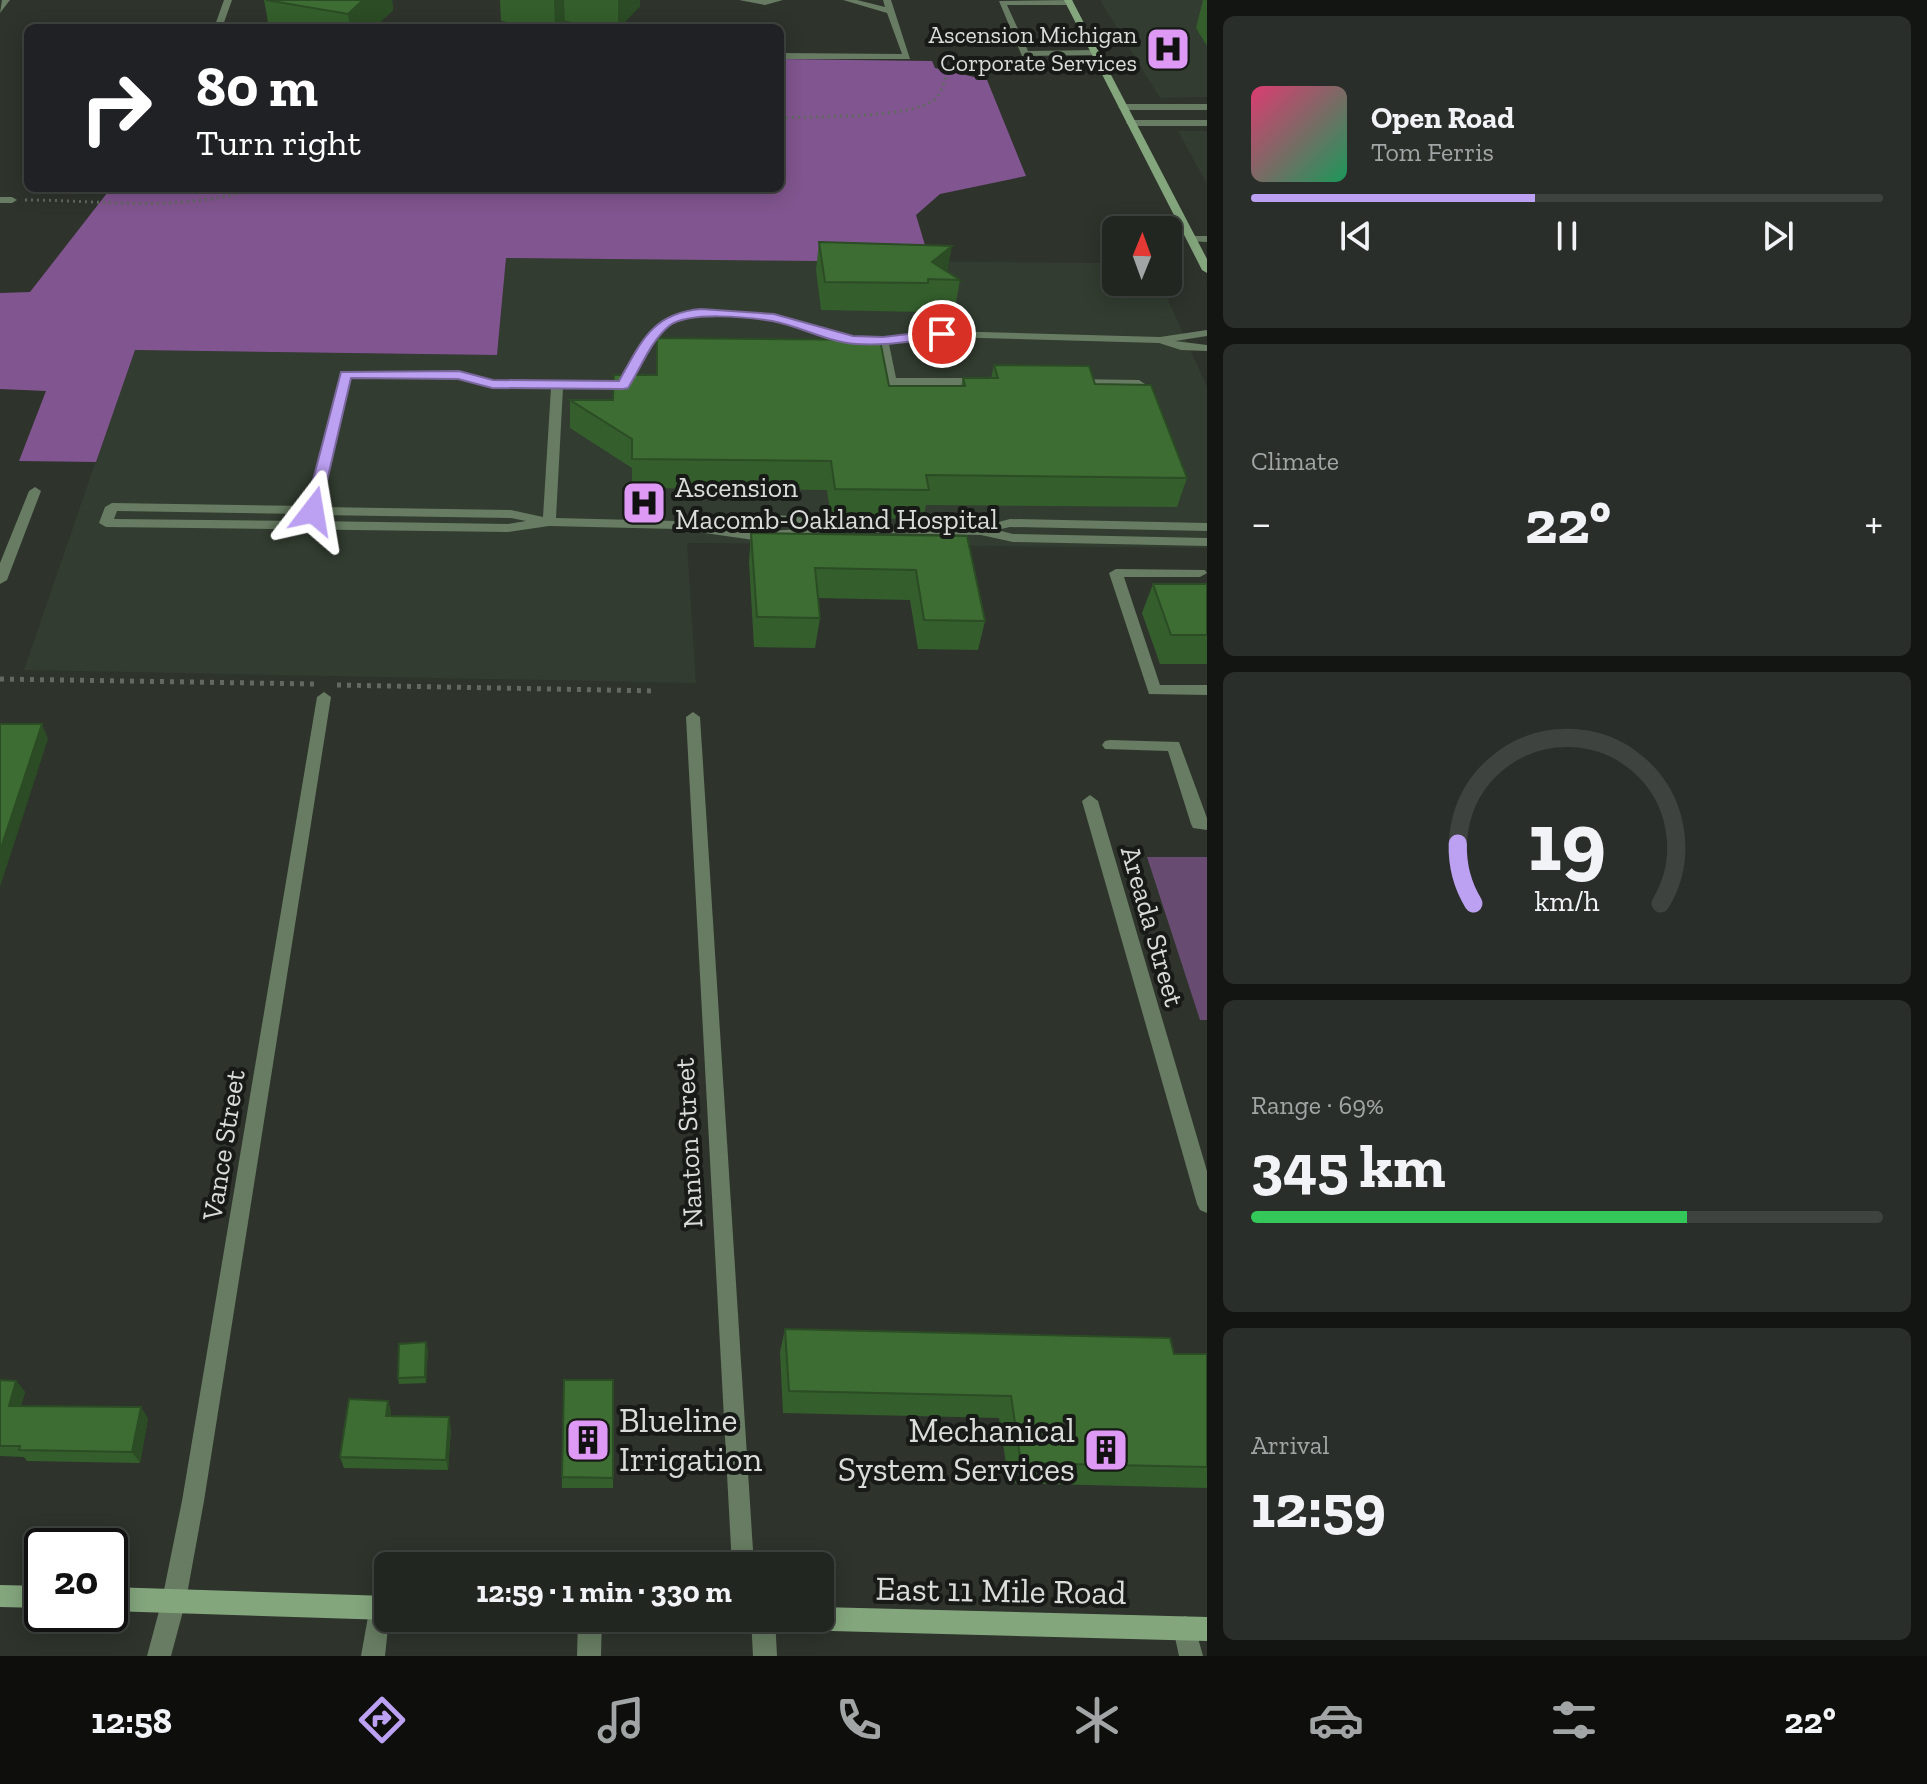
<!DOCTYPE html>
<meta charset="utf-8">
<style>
:root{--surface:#222621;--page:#2a2e2a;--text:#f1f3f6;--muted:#a2a5a5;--line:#3f433f;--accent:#bca0f2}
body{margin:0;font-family:"Zilla Slab",serif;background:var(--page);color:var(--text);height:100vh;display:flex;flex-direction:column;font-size:30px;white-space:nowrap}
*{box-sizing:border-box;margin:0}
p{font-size:26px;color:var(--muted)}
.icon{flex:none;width:44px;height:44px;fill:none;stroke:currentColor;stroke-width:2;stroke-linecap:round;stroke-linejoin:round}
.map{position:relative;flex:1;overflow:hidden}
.panel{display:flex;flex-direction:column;gap:16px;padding:16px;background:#131512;width:720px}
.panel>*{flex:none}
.hud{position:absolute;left:24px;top:24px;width:760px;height:168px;border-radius:12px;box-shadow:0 4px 20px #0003,0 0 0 2px var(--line);background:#202124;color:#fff;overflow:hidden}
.needle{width:52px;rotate:1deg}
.buttons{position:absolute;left:1102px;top:216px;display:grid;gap:16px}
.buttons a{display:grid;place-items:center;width:80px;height:80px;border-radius:12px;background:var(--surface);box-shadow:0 4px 20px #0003,0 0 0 2px var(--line);font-size:40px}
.speed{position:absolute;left:24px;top:1528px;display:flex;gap:16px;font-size:40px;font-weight:700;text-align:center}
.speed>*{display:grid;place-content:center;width:104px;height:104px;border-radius:50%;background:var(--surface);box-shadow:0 4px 20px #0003,0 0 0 2px var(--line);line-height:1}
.speed .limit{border:4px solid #111;border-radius:12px;background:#fff;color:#111}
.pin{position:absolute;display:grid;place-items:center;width:68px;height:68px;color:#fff;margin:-34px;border:4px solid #fff;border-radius:50%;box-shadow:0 2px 8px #0007}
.me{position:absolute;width:88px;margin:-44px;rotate:14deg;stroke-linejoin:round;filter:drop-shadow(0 0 6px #0008)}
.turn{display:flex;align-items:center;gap:28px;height:168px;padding:0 40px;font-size:36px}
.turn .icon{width:104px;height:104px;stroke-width:2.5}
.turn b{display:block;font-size:56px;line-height:68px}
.big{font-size:60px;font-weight:700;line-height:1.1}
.panel .card{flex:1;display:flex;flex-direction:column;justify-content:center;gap:12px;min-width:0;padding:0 28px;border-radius:12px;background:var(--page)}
.panel .dial{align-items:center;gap:0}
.dial svg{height:208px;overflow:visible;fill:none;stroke:var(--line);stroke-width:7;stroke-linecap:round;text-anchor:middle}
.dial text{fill:var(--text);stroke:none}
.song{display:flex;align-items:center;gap:24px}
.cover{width:96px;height:96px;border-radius:12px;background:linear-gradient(135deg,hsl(340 70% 55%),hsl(150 70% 35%))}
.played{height:8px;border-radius:4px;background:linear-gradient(90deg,var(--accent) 45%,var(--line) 45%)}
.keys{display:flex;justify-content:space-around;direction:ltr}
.heat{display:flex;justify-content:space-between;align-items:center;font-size:44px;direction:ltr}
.charge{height:12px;border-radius:6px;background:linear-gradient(90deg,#34c759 69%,var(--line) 0)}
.trip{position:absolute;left:374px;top:1552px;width:460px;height:80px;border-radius:12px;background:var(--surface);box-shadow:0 4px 20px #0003,0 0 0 2px var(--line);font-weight:700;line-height:80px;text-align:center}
.tab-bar{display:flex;height:128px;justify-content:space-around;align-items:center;background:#0e0f0d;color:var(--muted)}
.tab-bar .icon{width:56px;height:56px}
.tab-bar .selected{color:var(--accent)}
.tab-bar b{font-size:36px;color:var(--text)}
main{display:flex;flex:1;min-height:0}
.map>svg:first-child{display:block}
.built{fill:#323c30}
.green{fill:#674b70}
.forest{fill:#81558f}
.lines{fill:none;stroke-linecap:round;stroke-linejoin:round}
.path-far1{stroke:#636862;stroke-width:3;stroke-dasharray:2 4;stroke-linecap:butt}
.path{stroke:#636862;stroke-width:5;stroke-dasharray:4 6;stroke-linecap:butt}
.lane{fill:#677c62;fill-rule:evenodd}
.street{fill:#677c62;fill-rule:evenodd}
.secondary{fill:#84a67d;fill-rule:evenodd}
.wall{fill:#345e2c}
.shaded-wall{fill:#2b4c24}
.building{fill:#3d6d33;stroke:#2b4c24;stroke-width:2}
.route{fill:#bca0f2;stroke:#7a689d;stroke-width:2}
.labels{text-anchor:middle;stroke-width:8;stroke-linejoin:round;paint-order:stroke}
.far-poi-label{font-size:24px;fill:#d9dcd8;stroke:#171a17;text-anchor:end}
.poi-label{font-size:28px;fill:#d9dcd8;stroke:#171a17;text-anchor:start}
.street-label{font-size:28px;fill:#d9dcd8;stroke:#171a17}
.near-poi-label{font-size:34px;fill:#d9dcd8;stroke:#171a17;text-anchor:start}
.near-street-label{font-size:34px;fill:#d9dcd8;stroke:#171a17}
</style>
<main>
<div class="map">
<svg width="1207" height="1656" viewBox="0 0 1207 1656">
<rect width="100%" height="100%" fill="#2e332c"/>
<!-- built -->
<g class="built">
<path d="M1100 0H1207V97L1160 98Z"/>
<path d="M1178 131H1207V184Z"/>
<path d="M506 258 1116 263V282H1160L1207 387V548L687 543 696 683 24 670 134 350 497 355Z"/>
</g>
<!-- green -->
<path class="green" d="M1147 857H1207V1020H1200Z"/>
<!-- forest -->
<path class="forest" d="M780 59 932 61 935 68 987 80 1026 176 940 194 916 215 930 262 506 258 497 355 135 350 96 462 19 461 46 391 0 389V293L30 292 111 188H780Z"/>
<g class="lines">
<!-- path-far1 -->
<g class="path-far1">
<path d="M780 118C814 116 908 119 934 100 944 92 945 73 953 62"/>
<path d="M25 200C104 200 181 213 258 188"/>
</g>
<!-- path -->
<g class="path">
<path d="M0 679 315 684"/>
<path d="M337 685 657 691"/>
</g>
<!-- lane -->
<g class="lane">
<path d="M224 0H232L222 28H214Z"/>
<path d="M739 0H783L765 5Z"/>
<path d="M843 0H857L885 7 883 0H891L910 59H780V53L902 54 887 13Z"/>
<path d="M1072 0 1073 2 1069 5H1007L1028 51 1095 50 1099 53 1098 55 1022 56 999 1Z"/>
<path d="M1191 236H1207V242L1187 241V237Z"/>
<path d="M701 310 774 314 853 337 883 338 942 331 1160 337 1207 330V336L1175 341 1207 345V351L1181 350 1159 343 942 337 889 344 896 378H983L987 379V385L891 386 885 382 878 344C842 343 811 330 776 321 754 316 685 312 668 326 650 342 640 368 627 388H563L556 518 676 521 754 514 793 516 831 524 980 527 1010 519 1207 523V531L1010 527 997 530 1013 534 1207 538V546L1013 542 981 535 831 532 793 539 754 540 676 529 549 526 508 532 106 527 99 523 105 507 112 503 307 506 341 371H459L492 380 619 381C643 342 650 315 701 310ZM350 378 459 379 492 388H551L543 517 511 510 320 507ZM117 511 305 514 304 518 308 521 114 519ZM318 515 511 518 526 521 508 524 314 521ZM754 522 814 528 754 532 700 526Z"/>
<path d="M1074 379 1139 380 1145 384 1139 388 1070 386V380Z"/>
<path d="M1116 569 1205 570 1207 573 1200 577H1124L1160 685H1207V695L1149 694 1109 573Z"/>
<path d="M1110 740 1179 742 1207 818V830L1193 828 1191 824 1168 751 1105 749 1102 745 1105 741Z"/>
<path d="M174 1588 182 1592 186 1600 171 1656H147L162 1600 166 1592Z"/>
<path d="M379 1596 388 1602 389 1618 385 1656H361L371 1600Z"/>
<path d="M1185 1616 1193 1620 1203 1656H1179L1173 1628 1177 1620Z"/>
<path d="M578 1618H602L601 1656H577Z"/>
</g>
<!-- street -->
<g class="street">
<path d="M2 0H10L0 13Z"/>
<path d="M1207 104V110H1123L1118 107 1123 104Z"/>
<path d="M1207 120V126H1131L1126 123 1131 120Z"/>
<path d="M0 197H12L17 200 12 203H0Z"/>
<path d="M35 487 41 491 7 580 0 584V563L29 491Z"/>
<path d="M324 692 331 697 204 1501 186 1600 182 1608 174 1612 166 1608 162 1600 182 1501 317 697Z"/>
<path d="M693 712 700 717 754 1566H732L686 717Z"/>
<path d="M1090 795 1098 801 1207 1171V1213L1200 1210 1197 1204 1082 801Z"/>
<path d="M751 1618H775L777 1656H753Z"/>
</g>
<!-- secondary -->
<g class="secondary">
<path d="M1064 0H1072L1207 259V273L1202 270Z"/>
<path d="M0 1585 42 1586V1608L0 1607Z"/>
<path d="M110 1587 388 1596V1618H392L388 1620 110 1611Z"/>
<path d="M820 1607 1207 1617V1641L794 1630 786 1626 782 1618H820Z"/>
</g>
</g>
<!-- wall -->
<g class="wall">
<path d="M264 0H392L393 10 374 28H269Z"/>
<path d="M500 0H640V6L619 28H610L565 21 558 28H540L501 21Z"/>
<path d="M1203 0H1207V46L1196 28Z"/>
<path d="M819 242 948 272 960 280 955 308H924L923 312 821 310 816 270Z"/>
<path d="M657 338 889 386H961L963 378H991L994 365 1095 384 1187 478 1177 507 926 505 923 519 831 518 827 490 632 488V468L570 428V400H613L656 375Z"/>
<path d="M751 533 967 536 985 621 978 650 918 649 910 600 818 598 820 618 815 648 754 647 749 562Z"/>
<path d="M1153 584H1207V664H1160L1142 613Z"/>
<path d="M785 1329 1174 1354H1207V1488L1009 1483 999 1418 783 1413 780 1352Z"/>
<path d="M428 1348 426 1383 399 1384 398 1378Z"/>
<path d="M0 1380 16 1381 25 1392 21 1406 148 1418 140 1463 27 1461 24 1457 0 1456Z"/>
<path d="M613 1380V1488H562V1477Z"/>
<path d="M388 1401 391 1412 390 1416 451 1428 448 1470 344 1468 340 1457Z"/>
</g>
<!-- shaded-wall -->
<g class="shaded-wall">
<path d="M363 0H392L393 10 374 28H350L348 14Z"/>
<path d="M554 0H564L565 21 558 28H555Z"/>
<path d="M618 0H640V6L619 28H618Z"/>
<path d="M952 246 947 274 932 262Z"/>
<path d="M42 724 48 739 0 887V851Z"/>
<path d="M426 1342 428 1348 426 1383 425 1377Z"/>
<path d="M16 1381 25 1392 18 1417 9 1406Z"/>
<path d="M388 1401 391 1412 389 1427 386 1416Z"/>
<path d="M141 1407 148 1418 140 1463 132 1452Z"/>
<path d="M449 1417 451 1428 448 1470 446 1460Z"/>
</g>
<!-- building -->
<g class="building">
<path d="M266 0H363L348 14Z"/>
<path d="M819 242 952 246 932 262 960 280 928 279V283L825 282Z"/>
<path d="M657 338 880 340 889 386H965L963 378H998L994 365 1089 366 1095 384 1151 385 1187 478 926 475 929 490 835 489 831 461 632 459V439L570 400H613L614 375H657Z"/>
<path d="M751 533 967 536 985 621 924 620 916 570 815 568 820 618 757 617Z"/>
<path d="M1153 584H1207V635H1171Z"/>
<path d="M0 724H42L0 851Z"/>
<path d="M785 1329 1170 1338 1174 1354H1207V1467L1021 1463 1011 1396 789 1391Z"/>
<path d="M426 1342 425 1377 398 1378 399 1344Z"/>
<path d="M0 1380 16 1381 9 1406 141 1407 132 1452 19 1450 20 1446H0Z"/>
<path d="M564 1380H613V1478L562 1477Z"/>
<path d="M349 1399 388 1401 386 1416 449 1417 446 1460 340 1457Z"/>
</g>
<!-- route -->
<path class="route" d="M701 309 774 314 853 336 883 337 942 330 949 334 942 338C914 341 885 346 856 344 827 342 800 326 772 321 747 317 689 311 669 326 650 342 641 368 628 388L623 389 492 388 458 379 351 378 320 511 313 515 305 511 341 372 459 371 493 380 619 381C641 342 652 313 701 309Z"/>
<!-- icons -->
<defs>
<g id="hospital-square" transform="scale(2.3)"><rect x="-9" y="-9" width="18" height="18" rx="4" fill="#dd99f3" stroke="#171a17"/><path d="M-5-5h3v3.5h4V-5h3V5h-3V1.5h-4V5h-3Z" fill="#111"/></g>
<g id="building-square" transform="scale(2.3)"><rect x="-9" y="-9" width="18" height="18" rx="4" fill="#dd99f3" stroke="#171a17"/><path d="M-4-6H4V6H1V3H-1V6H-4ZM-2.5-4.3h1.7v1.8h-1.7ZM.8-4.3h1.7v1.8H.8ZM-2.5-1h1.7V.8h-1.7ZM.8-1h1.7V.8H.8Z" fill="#111"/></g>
</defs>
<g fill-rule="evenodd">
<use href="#hospital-square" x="1168" y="49"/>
<use href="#hospital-square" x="644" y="503"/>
<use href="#building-square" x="588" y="1440"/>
<use href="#building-square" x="1106" y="1450"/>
</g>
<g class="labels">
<!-- far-poi labels -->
<g class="far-poi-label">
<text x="1137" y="43">Ascension Michigan<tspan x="1137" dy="28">Corporate Services</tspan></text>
</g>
<!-- poi labels -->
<g class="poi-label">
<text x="675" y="497">Ascension<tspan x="675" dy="32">Macomb-Oakland Hospital</tspan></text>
</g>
<!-- street labels -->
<g class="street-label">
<text transform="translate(1153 926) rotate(74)" y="10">Areada Street</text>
<text transform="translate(688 1143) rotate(-93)" y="10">Nanton Street</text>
<text transform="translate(223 1145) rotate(-81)" y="10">Vance Street</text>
</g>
<!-- near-poi labels -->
<g class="near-poi-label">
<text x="619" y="1432">Blueline<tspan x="619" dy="39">Irrigation</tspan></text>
<text x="1075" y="1442" text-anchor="end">Mechanical<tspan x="1075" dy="39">System Services</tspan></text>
</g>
<!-- near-street labels -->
<g class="near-street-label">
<text transform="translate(1001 1590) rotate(1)" y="12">East 11 Mile Road</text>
</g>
</g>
</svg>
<div class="buttons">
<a><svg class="needle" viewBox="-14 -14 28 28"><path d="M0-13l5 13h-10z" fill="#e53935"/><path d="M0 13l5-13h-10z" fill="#a2a5a5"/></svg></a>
</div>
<div class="speed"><div class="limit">20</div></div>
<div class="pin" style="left:942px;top:334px;background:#d93025"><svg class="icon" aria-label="arrive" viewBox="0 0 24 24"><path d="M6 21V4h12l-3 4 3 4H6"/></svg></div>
<svg class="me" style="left:313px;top:511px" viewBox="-20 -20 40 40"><path d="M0-17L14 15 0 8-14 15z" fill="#bca0f2" stroke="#fff" stroke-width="4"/></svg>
<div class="trip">12:59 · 1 min · 330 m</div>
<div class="hud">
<div class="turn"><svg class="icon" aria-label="right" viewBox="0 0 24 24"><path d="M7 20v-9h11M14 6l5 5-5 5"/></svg><div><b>80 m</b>Turn right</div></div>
</div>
</div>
<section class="panel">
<div class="card">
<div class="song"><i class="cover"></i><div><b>Open Road</b><p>Tom Ferris</p></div></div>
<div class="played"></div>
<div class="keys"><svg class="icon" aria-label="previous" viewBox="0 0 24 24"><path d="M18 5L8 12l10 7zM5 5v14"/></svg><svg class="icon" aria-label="pause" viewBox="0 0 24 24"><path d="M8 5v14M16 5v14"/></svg><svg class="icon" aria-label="next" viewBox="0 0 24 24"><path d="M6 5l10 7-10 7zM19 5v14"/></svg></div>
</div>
<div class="card"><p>Climate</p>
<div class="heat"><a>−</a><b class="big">22°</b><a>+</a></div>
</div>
<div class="card dial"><svg viewBox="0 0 100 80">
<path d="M14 69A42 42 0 1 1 86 69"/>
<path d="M14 69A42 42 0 0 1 8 46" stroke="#bca0f2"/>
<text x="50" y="56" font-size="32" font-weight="700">19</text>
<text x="50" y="72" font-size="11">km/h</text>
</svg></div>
<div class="card"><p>Range · 69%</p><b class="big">345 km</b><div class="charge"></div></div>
<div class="card"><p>Arrival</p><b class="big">12:59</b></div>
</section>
</main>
<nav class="tab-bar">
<b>12:58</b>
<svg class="icon selected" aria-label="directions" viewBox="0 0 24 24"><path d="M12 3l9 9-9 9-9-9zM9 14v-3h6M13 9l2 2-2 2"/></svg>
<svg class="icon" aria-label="music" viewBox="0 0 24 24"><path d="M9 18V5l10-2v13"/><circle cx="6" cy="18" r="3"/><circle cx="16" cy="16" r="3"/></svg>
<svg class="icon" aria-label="phone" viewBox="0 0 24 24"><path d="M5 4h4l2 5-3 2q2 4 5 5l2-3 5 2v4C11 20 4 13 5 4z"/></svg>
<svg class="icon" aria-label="climate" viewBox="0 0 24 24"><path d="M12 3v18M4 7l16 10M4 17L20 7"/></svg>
<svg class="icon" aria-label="car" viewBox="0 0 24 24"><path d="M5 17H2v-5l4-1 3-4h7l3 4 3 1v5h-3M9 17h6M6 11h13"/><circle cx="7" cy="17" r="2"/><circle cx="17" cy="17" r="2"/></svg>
<svg class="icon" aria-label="filters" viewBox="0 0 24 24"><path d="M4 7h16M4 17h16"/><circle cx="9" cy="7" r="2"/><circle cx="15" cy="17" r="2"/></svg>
<b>22°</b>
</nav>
